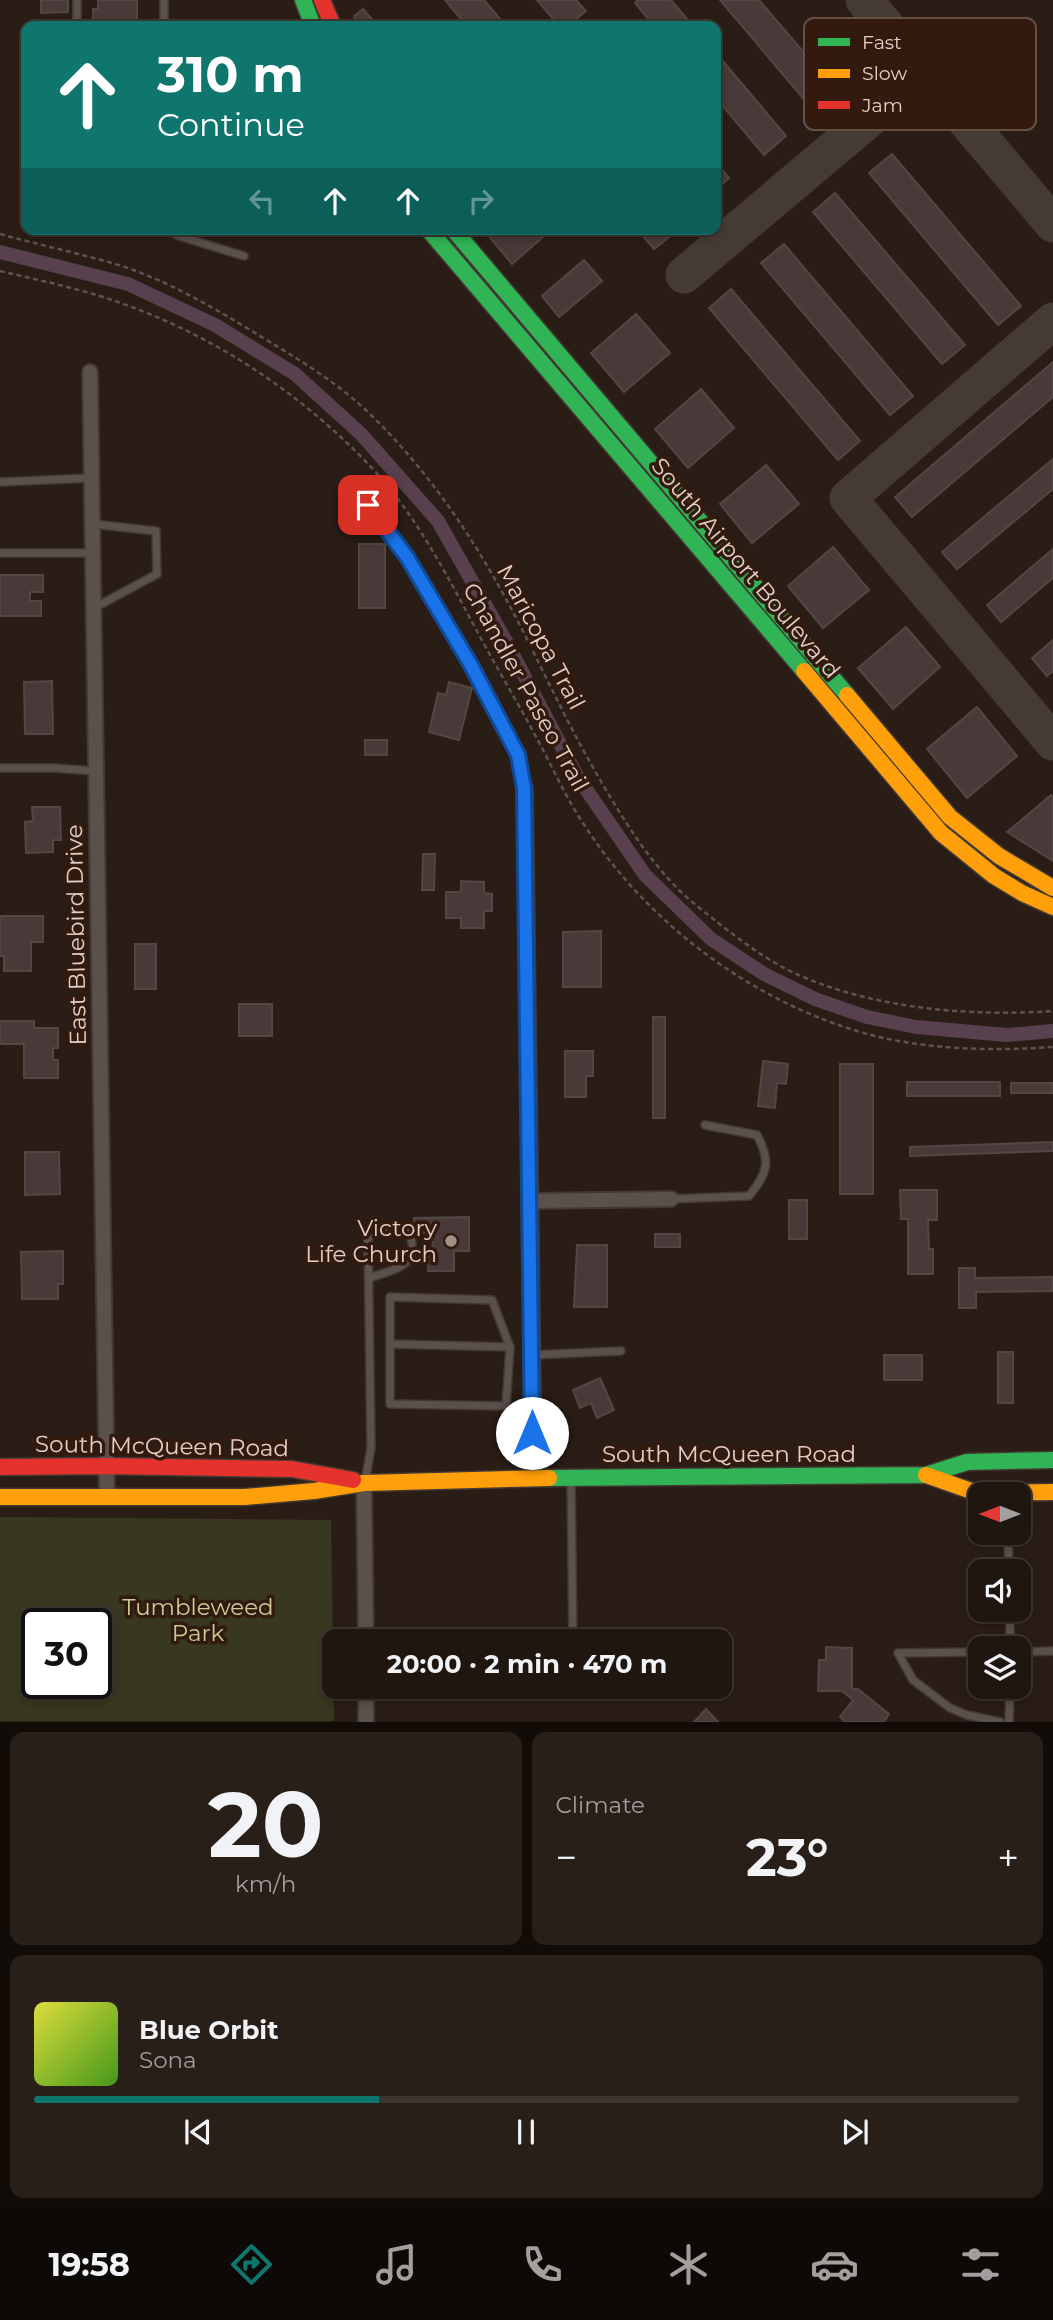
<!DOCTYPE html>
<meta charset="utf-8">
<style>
:root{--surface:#201610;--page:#281f19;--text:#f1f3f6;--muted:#a29f9f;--line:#3d3530;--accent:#0f766e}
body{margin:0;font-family:Montserrat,sans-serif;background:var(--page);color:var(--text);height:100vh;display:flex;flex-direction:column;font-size:26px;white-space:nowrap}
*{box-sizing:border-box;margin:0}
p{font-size:23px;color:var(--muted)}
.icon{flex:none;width:38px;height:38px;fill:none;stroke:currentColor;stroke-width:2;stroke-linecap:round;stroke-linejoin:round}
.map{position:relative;height:1722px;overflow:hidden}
.details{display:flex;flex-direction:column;gap:10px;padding:10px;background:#120c09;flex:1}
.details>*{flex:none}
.top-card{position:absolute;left:21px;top:21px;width:700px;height:214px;border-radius:14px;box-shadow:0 4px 10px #0003,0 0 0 2px var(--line);background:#0f766e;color:#fff;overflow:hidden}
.needle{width:46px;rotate:270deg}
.fabs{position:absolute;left:968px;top:1482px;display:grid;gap:14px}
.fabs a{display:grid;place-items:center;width:63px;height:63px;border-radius:14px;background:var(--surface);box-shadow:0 4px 10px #0003,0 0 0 2px var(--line);font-size:35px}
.speed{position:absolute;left:21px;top:1608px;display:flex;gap:14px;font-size:35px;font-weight:700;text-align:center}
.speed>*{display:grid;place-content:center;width:91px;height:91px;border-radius:50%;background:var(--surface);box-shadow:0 4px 10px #0003,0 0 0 2px var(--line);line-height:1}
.speed .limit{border:4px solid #111;border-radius:10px;background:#fff;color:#111}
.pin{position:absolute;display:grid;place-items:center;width:60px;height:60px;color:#fff;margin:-30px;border-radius:14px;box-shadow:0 4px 10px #0006}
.me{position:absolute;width:77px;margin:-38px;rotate:0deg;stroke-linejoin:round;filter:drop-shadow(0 0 5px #0008)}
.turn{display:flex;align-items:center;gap:24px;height:147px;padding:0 21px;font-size:32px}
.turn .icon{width:91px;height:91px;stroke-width:2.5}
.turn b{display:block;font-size:49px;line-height:60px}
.lanes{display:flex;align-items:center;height:66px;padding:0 21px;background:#0003;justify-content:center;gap:35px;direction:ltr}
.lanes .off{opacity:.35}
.big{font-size:52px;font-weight:700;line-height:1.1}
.details .tile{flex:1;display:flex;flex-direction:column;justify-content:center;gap:10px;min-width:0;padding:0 24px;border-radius:14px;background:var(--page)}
.details .dial{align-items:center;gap:0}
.dial b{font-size:91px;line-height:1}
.song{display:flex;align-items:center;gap:21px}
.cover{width:84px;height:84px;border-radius:10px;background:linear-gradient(135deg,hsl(60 70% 55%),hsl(100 70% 35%))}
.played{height:7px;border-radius:4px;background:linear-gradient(90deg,var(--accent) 35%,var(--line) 35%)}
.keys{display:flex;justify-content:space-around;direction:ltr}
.heat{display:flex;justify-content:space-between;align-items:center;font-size:38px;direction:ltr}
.details .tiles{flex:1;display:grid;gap:10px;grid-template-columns:1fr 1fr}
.tile:last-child{grid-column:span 2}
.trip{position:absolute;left:322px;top:1629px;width:410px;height:70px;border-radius:14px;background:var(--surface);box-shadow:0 4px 10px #0003,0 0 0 2px var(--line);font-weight:700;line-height:70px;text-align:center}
.menu{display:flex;height:112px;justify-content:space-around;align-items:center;background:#0d0906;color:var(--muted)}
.menu .icon{width:49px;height:49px}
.menu .current{color:var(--accent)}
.menu b{font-size:32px;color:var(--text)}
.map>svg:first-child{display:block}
.green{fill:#383820;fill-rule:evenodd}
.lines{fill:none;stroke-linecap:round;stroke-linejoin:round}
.canal{stroke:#58404e;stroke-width:14}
.taxiway{stroke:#463a34;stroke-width:37}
.building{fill:#473a38;stroke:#534744;stroke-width:2}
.lane-casing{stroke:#433933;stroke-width:10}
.street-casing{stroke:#433933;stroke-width:18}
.fast-casing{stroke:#433933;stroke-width:19}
.slow-casing{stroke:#433933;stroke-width:19}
.jam-casing{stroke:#433933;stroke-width:19}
.path{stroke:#5e544f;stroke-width:2.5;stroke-dasharray:5 3.5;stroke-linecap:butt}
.lane{stroke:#5a504c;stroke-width:7}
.street{stroke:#5a504c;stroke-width:14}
.fast{stroke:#30b455;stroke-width:16}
.slow{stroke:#ff9f0a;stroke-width:16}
.jam{stroke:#e5322d;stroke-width:16}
.route-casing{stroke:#114b97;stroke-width:18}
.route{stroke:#1a73e8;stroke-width:12}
.poi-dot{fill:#a09189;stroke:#321a0e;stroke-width:2.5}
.labels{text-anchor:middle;stroke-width:7;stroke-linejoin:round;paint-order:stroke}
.street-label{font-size:23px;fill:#e0cfc7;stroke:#321a0e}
.poi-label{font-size:23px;fill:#e0cfc7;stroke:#321a0e;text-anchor:end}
.park-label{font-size:23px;fill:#c8cd96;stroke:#321a0e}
.key{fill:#321a0e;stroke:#665046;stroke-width:2}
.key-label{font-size:19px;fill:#e0cfc7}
</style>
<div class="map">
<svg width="1053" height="1722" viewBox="0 0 1053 1722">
<rect width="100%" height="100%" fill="#2a1d16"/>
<!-- green -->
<path class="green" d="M0 1517 331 1520 334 1721H0ZM37 1624H96V1684H37Z"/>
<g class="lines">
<!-- canal -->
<path class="canal" d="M0 252 128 284 215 325 295 374 361 434 438 521 508 645 577 776 645 875 711 939 764 974 815 999 867 1017 916 1027 1007 1035 1053 1031"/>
<!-- taxiway -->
<g class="taxiway">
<path d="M864 0 1053 224"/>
<path d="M684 275 887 104 909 81"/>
<path d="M1053 321 848 498 1053 742"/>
</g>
</g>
<!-- building -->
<g class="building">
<path d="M41 0H68V12L41 13Z"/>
<path d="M98 0H137V26H99V24L93 20V9H98Z"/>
<path d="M445 0H484L506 26H467Z"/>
<path d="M537 0H576L586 11 568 26H559Z"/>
<path d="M638 0H671L693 26H654L635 3Z"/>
<path d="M720 0H759L836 90 813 110Z"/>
<path d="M363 9 378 26H357L354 16Z"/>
<path d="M716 53 786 136 764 155 716 98Z"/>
<path d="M892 154 1021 306 998 325 869 173Z"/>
<path d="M716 163 729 178 716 190Z"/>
<path d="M835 193 965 345 942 364 813 212Z"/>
<path d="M495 229H550L551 230 512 264 488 235Z"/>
<path d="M637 229H675L677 231 654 249Z"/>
<path d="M784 244 913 396 890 415 761 263Z"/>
<path d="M584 260 602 281 559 317 542 296Z"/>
<path d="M731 289 860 441 838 460 709 308Z"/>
<path d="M636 314 670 353 624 392 591 353Z"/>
<path d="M1053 362V397L912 517 895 497Z"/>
<path d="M701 389 734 428 688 468 655 429Z"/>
<path d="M1053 459V489L957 569 942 552Z"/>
<path d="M766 465 799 504 752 543 720 504Z"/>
<rect x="359" y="544" width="26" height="64"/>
<path d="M833 547 869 590 823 628 788 586Z"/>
<path d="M1053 549V578L1001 622 987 605Z"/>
<path d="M0 575H43V592H30V601H41V616H0Z"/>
<path d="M906 627 940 667 893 709 858 668Z"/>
<path d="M1053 640V671L1047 676 1032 658Z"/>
<path d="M52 681 53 734H25L24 682Z"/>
<path d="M449 682 472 688 459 740 429 732 438 693 446 695Z"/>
<path d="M977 707 1017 756 967 798 927 749Z"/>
<rect x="365" y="740" width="22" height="15"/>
<path d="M1051 795 1053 798V861L1007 832Z"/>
<path d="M32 807H60L61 840H53V852L26 853 25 822 33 821Z"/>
<path d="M423 854H435L434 890H422Z"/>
<path d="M461 881 484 882V893L492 894V911H484V928H461V918H446V892H461Z"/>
<path d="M0 916H43V942H31V971H4V956H0Z"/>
<path d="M601 931V987H563V932Z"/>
<rect x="135" y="944" width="21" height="45"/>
<rect x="239" y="1004" width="33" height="32"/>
<rect x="653" y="1017" width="12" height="101"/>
<path d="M0 1021H34V1028H58V1048H53V1060H58V1078H24V1044H0Z"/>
<path d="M565 1051H593V1076H586V1097H565Z"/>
<path d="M763 1061 788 1064 786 1084 777 1083 775 1108 758 1106Z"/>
<rect x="840" y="1064" width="33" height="130"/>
<rect x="907" y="1082" width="93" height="14"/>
<rect x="1011" y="1083" width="42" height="10"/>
<path d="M1053 1142V1151L910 1156V1147Z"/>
<path d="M25 1152H59L60 1194 25 1195Z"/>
<path d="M900 1190H937V1220H928L929 1249H933V1274H908V1219H901Z"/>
<rect x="789" y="1200" width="18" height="39"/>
<path d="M469 1217V1251H454V1271H428V1249H433L432 1233 414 1234V1218Z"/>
<rect x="655" y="1234" width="25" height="13"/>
<path d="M577 1245H607V1307H574Z"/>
<path d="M63 1251V1284H58V1299H22L21 1252Z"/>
<path d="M959 1268H975V1278L1053 1277V1291L976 1292V1308H959Z"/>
<rect x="998" y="1352" width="15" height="51"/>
<rect x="884" y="1355" width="38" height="25"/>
<path d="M600 1378 614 1410 597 1418 591 1403 580 1408 573 1390Z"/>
<path d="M826 1647 852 1648V1689H858L889 1714 884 1722H845L840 1717 853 1700 842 1691H818L819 1660H826Z"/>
<path d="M706 1709 718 1722H694Z"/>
</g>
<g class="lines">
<!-- lane casing -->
<g class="lane-casing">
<g id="lane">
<path d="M77 0V26"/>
<path d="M164 26V0"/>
<path d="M172 229 173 233 179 236 244 256"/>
<path d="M0 482 91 478"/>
<path d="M356 488 406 557 471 665 518 756 525 788"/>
<path d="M93 524 156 531 157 574 94 608"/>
<path d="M0 553H93"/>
<path d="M0 768H54L96 771"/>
<path d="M671 1199 749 1196C768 1173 771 1161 757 1135L705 1125"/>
<path d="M390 1344 510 1347 492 1300 390 1297V1404L506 1406 518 1422 532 1433"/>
<path d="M533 1355 621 1351"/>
<path d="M506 1406 510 1347"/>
<path d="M571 1479 573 1642"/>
<path d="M365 1482 371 1448 368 1238C386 1223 389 1224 410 1233 420 1267 395 1269 369 1278"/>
<path d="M1008 1533 1009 1572"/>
<path d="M1010 1610V1648"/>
<path d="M980 1652 898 1653 913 1680 950 1708 967 1715 1000 1722"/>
<path d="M1018 1652 1053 1651"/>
<path d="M1009 1722 1010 1687"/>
</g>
</g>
<!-- street casing -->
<g class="street-casing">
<g id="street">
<path d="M90 372 107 1497"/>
<path d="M525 788 534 1478"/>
<path d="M530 1201 671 1199"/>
<path d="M364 1483 366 1642"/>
<path d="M366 1687V1722"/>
</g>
</g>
<!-- fast casing -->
<g class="fast-casing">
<g id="fast">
<path d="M303 0 313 26"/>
<path d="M428 229 804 671"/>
<path d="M453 229 847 695"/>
<path d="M549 1478 926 1475 967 1462 1053 1460"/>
</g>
</g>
<!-- slow casing -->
<g class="slow-casing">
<g id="slow">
<path d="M804 671 941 833 994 876 1022 893 1053 907"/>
<path d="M847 695 950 817 999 856 1053 888"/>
<path d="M926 1475 977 1493 1053 1492"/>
<path d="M0 1497H245L314 1491 364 1483 549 1478"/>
</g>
</g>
<!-- jam casing -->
<g class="jam-casing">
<g id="jam">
<path d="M322 0 333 26"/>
<path d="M0 1467 107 1466 292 1469 353 1480"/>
</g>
</g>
<!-- path -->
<g class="path">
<path d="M0 234C40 245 82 254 122 266 173 283 219 311 265 339 303 362 341 385 373 417 424 467 466 527 501 590 533 647 559 708 591 764 616 808 644 855 679 890 691 902 705 912 717 922 739 939 761 956 786 969 864 1008 967 1017 1053 1011"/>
<path d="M0 271C38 280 77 288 115 301 212 334 300 392 371 467 422 521 454 590 490 655 507 685 525 716 541 746 555 773 568 801 585 826 651 928 761 1008 879 1037 936 1050 995 1051 1053 1047"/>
</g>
<!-- lane -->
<use href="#lane" class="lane"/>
<!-- street -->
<use href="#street" class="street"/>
<!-- fast -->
<use href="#fast" class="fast"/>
<!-- slow -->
<use href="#slow" class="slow"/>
<!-- jam -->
<use href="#jam" class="jam"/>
</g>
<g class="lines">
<!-- route casing -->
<g class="route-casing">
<path id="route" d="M368 505 407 557 471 665 518 755 524 788 532 1433"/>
</g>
<!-- route -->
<use href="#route" class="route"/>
</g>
<!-- markers -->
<circle class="poi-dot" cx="451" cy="1241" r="7"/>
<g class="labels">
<!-- street labels -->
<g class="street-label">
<text transform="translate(746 568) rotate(50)" y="8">South Airport Boulevard</text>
<text transform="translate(541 637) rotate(62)" y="8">Maricopa Trail</text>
<text transform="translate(526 687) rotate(61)" y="8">Chandler Paseo Trail</text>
<text transform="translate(76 935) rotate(-91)" y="8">East Bluebird Drive</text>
<text transform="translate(162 1446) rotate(1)" y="8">South McQueen Road</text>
<text x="729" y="1462">South McQueen Road</text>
</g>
<!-- poi labels -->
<g class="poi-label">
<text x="437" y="1236">Victory<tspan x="437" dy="26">Life Church</tspan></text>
</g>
<!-- park labels -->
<g class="park-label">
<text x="198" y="1615">Tumbleweed<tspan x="198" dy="26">Park</tspan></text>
</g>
</g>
<!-- legend -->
<rect x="804" y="18" width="232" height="112" rx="10" class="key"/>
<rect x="818" y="38" width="32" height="8" fill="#30b455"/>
<rect x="818" y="69" width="32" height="9" fill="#ff9f0a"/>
<rect x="818" y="101" width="32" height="8" fill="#e5322d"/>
<g class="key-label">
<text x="862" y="49">Fast</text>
<text x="862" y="80">Slow</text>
<text x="862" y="112">Jam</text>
</g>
</svg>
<div class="fabs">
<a><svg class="needle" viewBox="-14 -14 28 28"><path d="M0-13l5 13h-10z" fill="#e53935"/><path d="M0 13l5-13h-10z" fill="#a29f9f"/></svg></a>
<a><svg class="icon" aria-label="sound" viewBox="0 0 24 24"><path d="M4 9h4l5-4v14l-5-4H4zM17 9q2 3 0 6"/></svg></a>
<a><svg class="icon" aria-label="layers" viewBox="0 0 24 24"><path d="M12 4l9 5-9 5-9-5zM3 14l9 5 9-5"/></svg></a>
</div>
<div class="speed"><div class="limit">30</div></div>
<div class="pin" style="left:368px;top:505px;background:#d93025"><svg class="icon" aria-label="arrive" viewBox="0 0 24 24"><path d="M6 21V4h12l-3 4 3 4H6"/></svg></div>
<svg class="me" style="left:532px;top:1433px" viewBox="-20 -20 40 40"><circle r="19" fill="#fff"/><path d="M0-13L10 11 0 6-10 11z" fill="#1a73e8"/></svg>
<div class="trip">20:00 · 2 min · 470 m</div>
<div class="top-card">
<div class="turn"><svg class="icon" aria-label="ahead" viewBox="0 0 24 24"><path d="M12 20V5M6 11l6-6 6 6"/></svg><div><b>310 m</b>Continue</div></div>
<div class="lanes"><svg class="icon off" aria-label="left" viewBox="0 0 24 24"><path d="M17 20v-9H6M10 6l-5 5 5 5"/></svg><svg class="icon" aria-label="ahead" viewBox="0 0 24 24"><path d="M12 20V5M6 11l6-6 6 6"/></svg><svg class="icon" aria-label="ahead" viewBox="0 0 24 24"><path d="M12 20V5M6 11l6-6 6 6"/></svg><svg class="icon off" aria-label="right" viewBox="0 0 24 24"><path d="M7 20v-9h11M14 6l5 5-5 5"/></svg></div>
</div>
</div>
<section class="details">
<div class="tiles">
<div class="tile dial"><b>20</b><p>km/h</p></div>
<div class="tile"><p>Climate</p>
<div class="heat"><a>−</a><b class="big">23°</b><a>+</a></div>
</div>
<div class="tile">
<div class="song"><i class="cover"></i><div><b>Blue Orbit</b><p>Sona</p></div></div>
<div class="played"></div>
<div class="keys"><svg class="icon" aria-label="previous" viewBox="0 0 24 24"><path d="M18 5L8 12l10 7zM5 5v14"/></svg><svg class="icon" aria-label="pause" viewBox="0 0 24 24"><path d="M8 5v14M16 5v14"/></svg><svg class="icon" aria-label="next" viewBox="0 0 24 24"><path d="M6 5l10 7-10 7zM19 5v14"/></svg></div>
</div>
</div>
</section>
<nav class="menu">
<b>19:58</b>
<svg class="icon current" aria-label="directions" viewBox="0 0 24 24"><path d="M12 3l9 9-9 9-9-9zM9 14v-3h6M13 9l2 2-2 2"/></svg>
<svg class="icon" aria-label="music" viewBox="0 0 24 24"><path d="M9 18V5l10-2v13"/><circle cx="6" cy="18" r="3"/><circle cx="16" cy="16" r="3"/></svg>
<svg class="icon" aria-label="phone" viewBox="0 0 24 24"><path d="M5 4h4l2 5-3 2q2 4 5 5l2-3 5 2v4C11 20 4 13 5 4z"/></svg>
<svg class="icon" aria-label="climate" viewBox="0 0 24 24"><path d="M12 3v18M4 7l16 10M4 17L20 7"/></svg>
<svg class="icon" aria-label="car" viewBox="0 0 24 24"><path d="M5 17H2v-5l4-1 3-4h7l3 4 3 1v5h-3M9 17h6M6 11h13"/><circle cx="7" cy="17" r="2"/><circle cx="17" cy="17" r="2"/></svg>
<svg class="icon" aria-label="filters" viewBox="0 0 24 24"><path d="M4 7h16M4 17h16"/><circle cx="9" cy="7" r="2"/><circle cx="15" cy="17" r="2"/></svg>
</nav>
